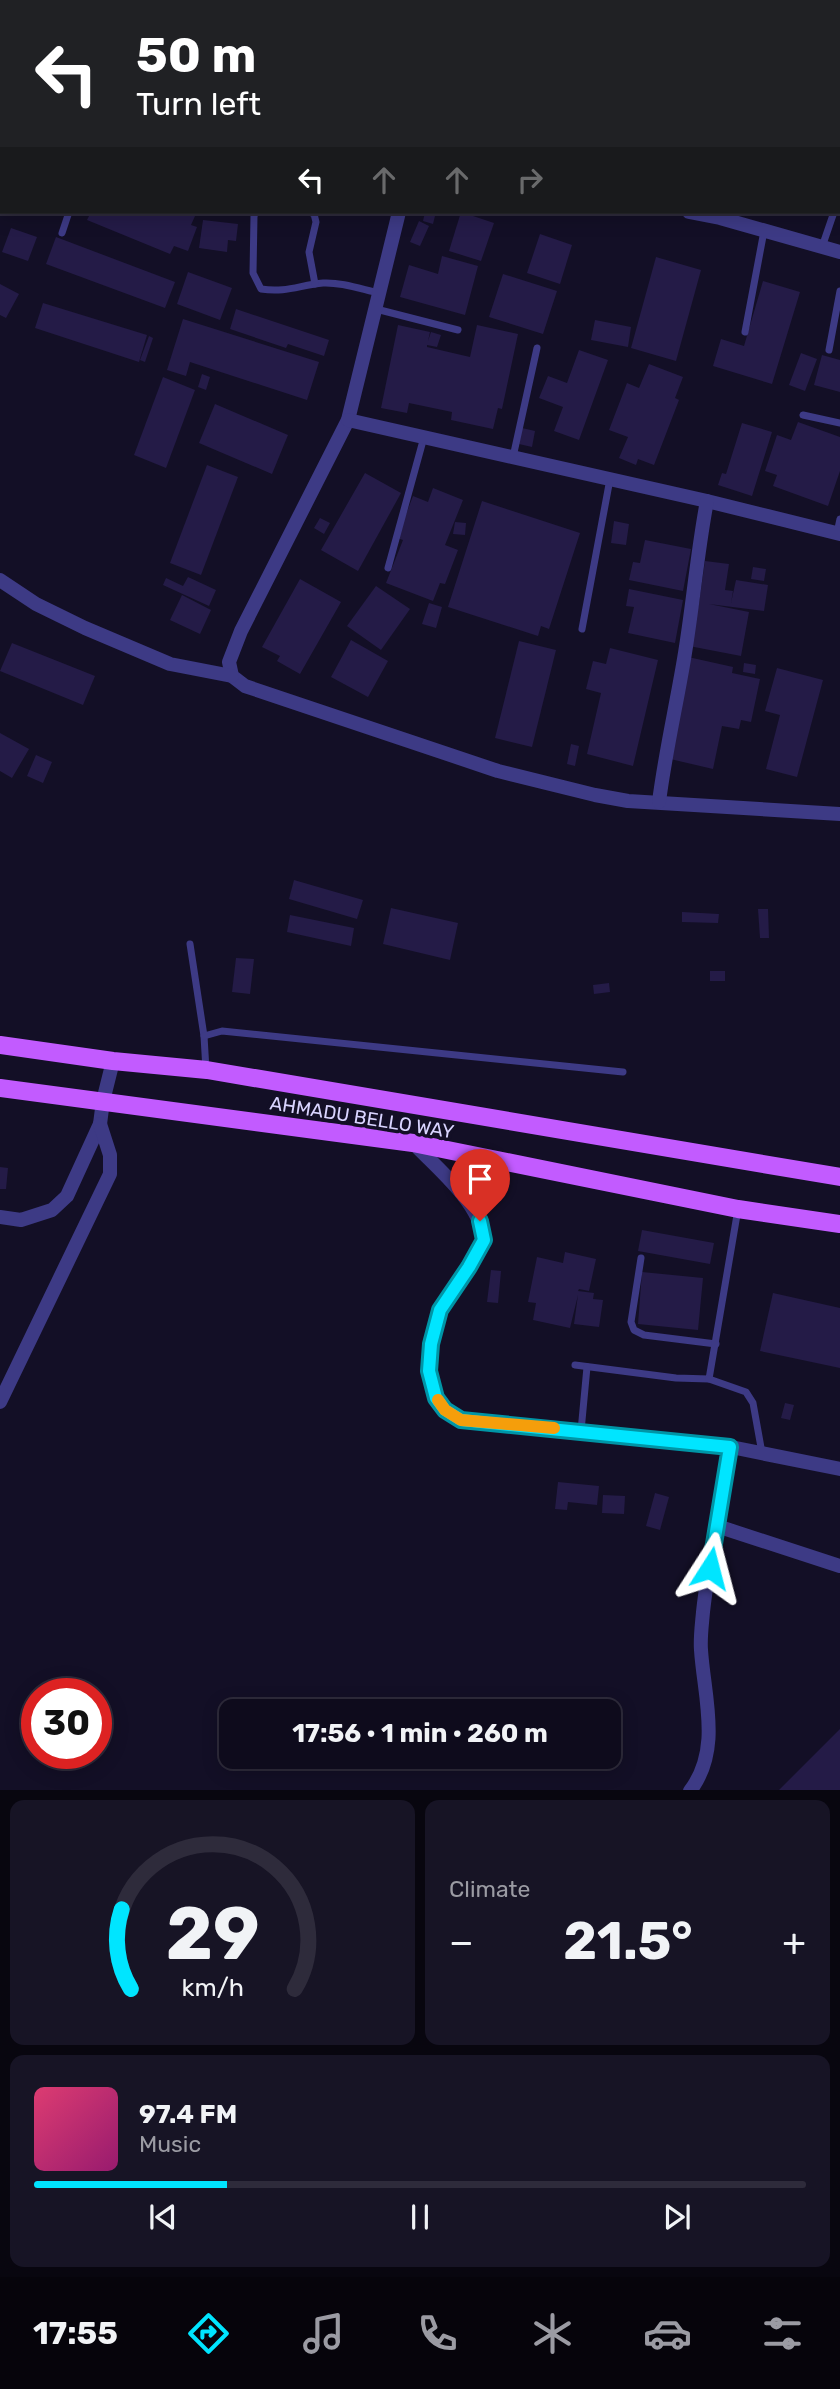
<!DOCTYPE html>
<meta charset="utf-8">
<style>
:root{--surface:#0e0b1c;--page:#171425;--text:#f1f3f6;--muted:#9b9ba3;--line:#2e2b3b;--accent:#00e5ff}
body{margin:0;font-family:Rubik,sans-serif;background:var(--page);color:var(--text);height:100vh;display:flex;flex-direction:column;font-size:26px;white-space:nowrap}
*{box-sizing:border-box;margin:0}
p{font-size:23px;color:var(--muted)}
.icon{flex:none;width:38px;height:38px;fill:none;stroke:currentColor;stroke-width:2;stroke-linecap:round;stroke-linejoin:round}
.map{position:relative;height:1790px;overflow:hidden}
.details{display:flex;flex-direction:column;gap:10px;padding:10px;background:#08060f;flex:1}
.details>*{flex:none}
.banner{position:absolute;left:0px;top:0px;width:840px;height:214px;box-shadow:0 4px 18px #0003,0 0 0 2px var(--line);background:#202124;color:#fff;overflow:hidden}
.speed{position:absolute;left:21px;top:1678px;display:flex;gap:14px;font-size:35px;font-weight:700;text-align:center}
.speed>*{display:grid;place-content:center;width:91px;height:91px;border-radius:50%;background:var(--surface);box-shadow:0 4px 18px #0003,0 0 0 2px var(--line);line-height:1}
.speed .limit{border:10px solid #d22;background:#fff;color:#111}
.pin{position:absolute;display:grid;place-items:center;width:60px;height:60px;color:#fff;margin:-72px -30px;border-radius:50% 50% 50% 0;rotate:-45deg;box-shadow:0 0 7px #0007}
.pin .icon{rotate:45deg}
.me{position:absolute;width:77px;margin:-38px;rotate:9deg;stroke-linejoin:round;filter:drop-shadow(0 0 5px #0008)}
.turn{display:flex;align-items:center;gap:24px;height:147px;padding:0 21px;font-size:32px}
.turn .icon{width:91px;height:91px;stroke-width:2.5}
.turn b{display:block;font-size:49px;line-height:60px}
.lanes{display:flex;align-items:center;height:66px;padding:0 21px;background:#0003;justify-content:center;gap:35px;direction:ltr}
.lanes .off{opacity:.35}
.big{font-size:52px;font-weight:700;line-height:1.1}
.details .card{flex:1;display:flex;flex-direction:column;justify-content:center;gap:10px;min-width:0;padding:0 24px;border-radius:14px;background:var(--page)}
.details .dial{align-items:center;gap:0}
.dial svg{height:182px;overflow:visible;fill:none;stroke:var(--line);stroke-width:7;stroke-linecap:round;text-anchor:middle}
.dial text{fill:var(--text);stroke:none}
.song{display:flex;align-items:center;gap:21px}
.cover{width:84px;height:84px;border-radius:10px;background:linear-gradient(135deg,hsl(340 70% 55%),hsl(320 70% 35%))}
.played{height:7px;border-radius:4px;background:linear-gradient(90deg,var(--accent) 25%,var(--line) 25%)}
.keys{display:flex;justify-content:space-around;direction:ltr}
.heat{display:flex;justify-content:space-between;align-items:center;font-size:38px;direction:ltr}
.details .tiles{flex:1;display:grid;gap:10px;grid-template-columns:1fr 1fr}
.card:last-child{grid-column:span 2}
.trip{position:absolute;left:219px;top:1699px;width:402px;height:70px;border-radius:14px;background:var(--surface);box-shadow:0 4px 18px #0003,0 0 0 2px var(--line);font-weight:700;line-height:70px;text-align:center}
.tabs{display:flex;height:112px;justify-content:space-around;align-items:center;background:#06040b;color:var(--muted)}
.tabs .icon{width:49px;height:49px}
.tabs .selected{color:var(--accent)}
.tabs b{font-size:32px;color:var(--text)}
.map>svg:first-child{display:block}
.building{fill:#241b47}
.lines{fill:none;stroke-linecap:round;stroke-linejoin:round}
.service{stroke:#3d3a85;stroke-width:7}
.minor{stroke:#3d3a85;stroke-width:14}
.primary{stroke:#c25bff;stroke-width:18}
.route-casing{stroke:#0095a6;stroke-width:18}
.route{stroke:#00e5ff;stroke-width:12}
.slow{stroke:#f59e0b;stroke-width:12}
.labels{text-anchor:middle;stroke-width:7;stroke-linejoin:round;paint-order:stroke}
.street-label{font-size:19px;fill:#d9d4ff;stroke:#130f26}
</style>
<div class="map">
<svg width="840" height="1791" viewBox="0 0 840 1791">
<rect width="100%" height="100%" fill="#130f26"/>
<!-- building -->
<g class="building">
<path d="M91 212H185L195 216 191 225 197 227 188 251 174 246 170 254 87 220Z"/>
<path d="M425 212H436L433 224 423 221Z"/>
<path d="M461 212 494 223 481 261 449 251Z"/>
<path d="M203 220 238 224 236 241 228 240 227 252 199 248Z"/>
<path d="M419 221 429 226 420 246 410 242Z"/>
<path d="M11 228 37 237 28 261 2 252Z"/>
<path d="M540 234 572 245 560 284 527 273Z"/>
<path d="M56 237 175 282 165 308 46 264Z"/>
<path d="M442 256 478 266 465 315 400 297 409 265 438 274Z"/>
<path d="M656 257 701 270 676 361 631 348Z"/>
<path d="M188 272 232 288 220 320 177 304Z"/>
<path d="M503 274 557 291 543 334 489 317Z"/>
<path d="M763 281 800 292 772 384 713 366 721 339 744 346Z"/>
<path d="M0 284 19 294 6 318 0 315Z"/>
<path d="M43 303 147 335 139 362 35 328Z"/>
<path d="M236 309 329 340 324 356 288 344 286 348 230 329Z"/>
<path d="M183 319 319 362 307 400 190 362 186 376 167 370Z"/>
<path d="M595 320 631 327 628 347 591 340Z"/>
<path d="M398 325 430 332 428 341 431 332 441 335 437 347 427 345V347L470 357 477 325 518 334 502 409 498 408 493 429 451 420 452 412 409 403 407 413 381 408Z"/>
<path d="M149 336 153 338 145 362 140 360Z"/>
<path d="M579 350 608 360 579 440 554 431 563 407 539 398 548 376 567 383Z"/>
<path d="M801 353 817 359 805 391 789 385Z"/>
<path d="M822 355 840 360V392L814 385Z"/>
<path d="M649 364 683 377 675 398 679 400 654 465 638 459 636 465 619 458 628 437 609 430 627 383 639 388Z"/>
<path d="M202 374 210 377 206 390 198 387Z"/>
<path d="M163 377 195 390 166 468 134 455Z"/>
<path d="M215 404 288 435 272 474 199 443Z"/>
<path d="M798 422 840 437V471L828 506 773 486 777 475 765 471 777 435 791 440Z"/>
<path d="M742 423 772 432 752 496 718 485 722 473 726 474Z"/>
<path d="M522 428 535 431 532 447 519 444Z"/>
<path d="M207 465 238 477 201 575 170 563Z"/>
<path d="M365 473 401 493 358 571 321 550Z"/>
<path d="M433 488 463 500 445 545 458 550 445 584 440 583 433 601 386 583 403 540 397 538 413 496 428 502Z"/>
<path d="M482 501 580 533 549 629 541 626 538 636 448 607Z"/>
<path d="M320 518 330 523 324 534 314 528Z"/>
<path d="M614 521 629 524 626 545 611 543Z"/>
<path d="M455 522 466 523 465 535 453 534Z"/>
<path d="M645 540 691 549 683 591 629 580 633 562 640 563Z"/>
<path d="M705 561 729 564 725 590 733 591 731 603 736 580 768 585 764 611 709 604 749 612 741 656 689 646 699 603Z"/>
<path d="M753 567 766 569 764 581 751 579Z"/>
<path d="M188 577 216 590 209 606 163 585 166 578 183 586Z"/>
<path d="M300 579 341 602 300 674 277 661 280 656 262 647Z"/>
<path d="M376 586 410 609 381 650 347 626Z"/>
<path d="M629 589 683 600 675 643 628 633 634 607 626 606Z"/>
<path d="M182 595 211 610 200 634 170 620Z"/>
<path d="M429 603 442 607 436 628 422 624Z"/>
<path d="M351 640 388 661 368 697 331 677Z"/>
<path d="M519 641 556 650 532 747 495 738Z"/>
<path d="M12 643 95 676 83 705 0 671Z"/>
<path d="M610 648 658 660 633 766 587 754 601 693 586 689 593 661 606 664Z"/>
<path d="M688 657 733 667 732 673 760 679 751 722 741 720 739 729 722 726 713 769 666 758Z"/>
<path d="M744 663 756 665 755 674 743 672Z"/>
<path d="M777 668 823 680 797 777 766 769 780 715 765 711Z"/>
<path d="M0 733 29 749 12 778 0 771Z"/>
<path d="M571 744 579 746 575 766 567 764Z"/>
<path d="M36 755 52 762 43 783 27 776Z"/>
<path d="M294 880 363 900 357 919 289 899Z"/>
<path d="M391 908 458 923 450 960 383 944Z"/>
<path d="M758 909H768L769 938H760Z"/>
<path d="M682 912 719 914 718 923 682 922Z"/>
<path d="M290 915 354 928 351 946 287 932Z"/>
<path d="M236 958 254 959 250 994 232 992Z"/>
<rect x="710" y="971" width="15" height="10"/>
<path d="M609 983 610 992 594 994 593 985Z"/>
<path d="M0 1167 8 1168 6 1189H0Z"/>
<path d="M642 1230 714 1243 710 1264 638 1251Z"/>
<path d="M565 1252 596 1259 589 1291 579 1289 578 1291 594 1293 593 1299 603 1300 599 1327 574 1324 578 1295 570 1328 533 1320 536 1303 528 1302 537 1257 563 1263Z"/>
<path d="M491 1270 501 1271 498 1303 487 1302Z"/>
<path d="M642 1272 703 1278 698 1330 638 1324Z"/>
<path d="M773 1293 840 1308V1368L760 1351Z"/>
<path d="M785 1403 794 1405 790 1420 781 1418Z"/>
<path d="M558 1482 599 1486 597 1505 568 1502 567 1510 555 1509Z"/>
<path d="M655 1493 669 1497 660 1530 646 1526Z"/>
<path d="M603 1495 625 1496 624 1514 602 1513Z"/>
<path d="M840 1729V1791H778Z"/>
</g>
<g class="lines">
<!-- service -->
<g class="service">
<path d="M0 105 2 106"/>
<path d="M838 201 840 196"/>
<path d="M256 212 254 216 253 273 261 289C286 293 300 285 323 283 342 282 361 289 379 293"/>
<path d="M310 212 314 214 316 222 309 252 315 284"/>
<path d="M62 233 69 212"/>
<path d="M822 247 834 212"/>
<path d="M376 309 458 330"/>
<path d="M745 332 764 231"/>
<path d="M829 350 840 291"/>
<path d="M803 415 840 423"/>
<path d="M513 457 537 348"/>
<path d="M837 533 840 519"/>
<path d="M388 568 424 437"/>
<path d="M582 629 610 479"/>
<path d="M190 944 204 1036 206 1070"/>
<path d="M204 1036 222 1031 623 1072"/>
<path d="M641 1258 631 1322 634 1330 644 1335 716 1344"/>
<path d="M575 1365 676 1378 709 1379 738 1209"/>
<path d="M709 1379 746 1392 753 1403 762 1453"/>
<path d="M581 1431 587 1367"/>
</g>
<!-- minor -->
<g class="minor">
<path d="M274 0 279 2"/>
<path d="M420 2V0"/>
<path d="M529 2 530 0"/>
<path d="M643 2V0"/>
<path d="M785 2V0"/>
<path d="M0 32 2 33"/>
<path d="M399 212 348 420 241 631 229 662 232 676 245 686 498 771 595 795 628 801 840 814"/>
<path d="M689 212 720 218 840 252"/>
<path d="M348 420 707 501 840 534"/>
<path d="M0 580 36 604 85 628 170 664 232 676"/>
<path d="M659 802C665 754 676 707 684 659 693 606 697 553 707 501"/>
<path d="M413 1143C436 1167 479 1202 483 1236 484 1253 449 1293 441 1310 429 1335 423 1374 437 1399 442 1409 452 1414 461 1420L731 1447 840 1469"/>
<path d="M0 1217 21 1220 52 1210 67 1196 100 1124 103 1101 113 1061"/>
<path d="M0 1402 110 1174V1155L100 1124"/>
<path d="M717 1526 840 1566"/>
<path d="M690 1791C722 1749 704 1697 701 1650 700 1638 702 1624 703 1612 709 1557 721 1502 731 1447"/>
</g>
<!-- primary -->
<g class="primary">
<path d="M0 1045 113 1061 207 1070 840 1177"/>
<path d="M0 1088 413 1143 738 1209 840 1224"/>
</g>
</g>
<g class="lines">
<!-- route casing -->
<g class="route-casing">
<path id="route" d="M480 1221 484 1240 469 1267 440 1310 431 1344 429 1371 436 1398 445 1410 461 1420 730 1447 710 1568"/>
</g>
<!-- route -->
<use href="#route" class="route"/>
<!-- slow -->
<path class="slow" d="M438 1400 445 1410 461 1420 554 1428"/>
</g>
<g class="labels">
<!-- street labels -->
<g class="street-label">
<text transform="translate(362 1117) rotate(9)" y="7">AHMADU BELLO WAY</text>
</g>
</g>
</svg>
<div class="speed"><div class="limit">30</div></div>
<div class="pin" style="left:480px;top:1221px;background:#d93025"><svg class="icon" aria-label="arrive" viewBox="0 0 24 24"><path d="M6 21V4h12l-3 4 3 4H6"/></svg></div>
<svg class="me" style="left:710px;top:1568px" viewBox="-20 -20 40 40"><path d="M0-17L14 15 0 8-14 15z" fill="#00e5ff" stroke="#fff" stroke-width="4"/></svg>
<div class="trip">17:56 · 1 min · 260 m</div>
<div class="banner">
<div class="turn"><svg class="icon" aria-label="left" viewBox="0 0 24 24"><path d="M17 20v-9H6M10 6l-5 5 5 5"/></svg><div><b>50 m</b>Turn left</div></div>
<div class="lanes"><svg class="icon" aria-label="left" viewBox="0 0 24 24"><path d="M17 20v-9H6M10 6l-5 5 5 5"/></svg><svg class="icon off" aria-label="ahead" viewBox="0 0 24 24"><path d="M12 20V5M6 11l6-6 6 6"/></svg><svg class="icon off" aria-label="ahead" viewBox="0 0 24 24"><path d="M12 20V5M6 11l6-6 6 6"/></svg><svg class="icon off" aria-label="right" viewBox="0 0 24 24"><path d="M7 20v-9h11M14 6l5 5-5 5"/></svg></div>
</div>
</div>
<section class="details">
<div class="tiles">
<div class="card dial"><svg viewBox="0 0 100 80">
<path d="M14 69A42 42 0 1 1 86 69"/>
<path d="M14 69A42 42 0 0 1 10 34" stroke="#00e5ff"/>
<text x="50" y="56" font-size="32" font-weight="700">29</text>
<text x="50" y="72" font-size="11">km/h</text>
</svg></div>
<div class="card"><p>Climate</p>
<div class="heat"><a>−</a><b class="big">21.5°</b><a>+</a></div>
</div>
<div class="card">
<div class="song"><i class="cover"></i><div><b>97.4 FM</b><p>Music</p></div></div>
<div class="played"></div>
<div class="keys"><svg class="icon" aria-label="previous" viewBox="0 0 24 24"><path d="M18 5L8 12l10 7zM5 5v14"/></svg><svg class="icon" aria-label="pause" viewBox="0 0 24 24"><path d="M8 5v14M16 5v14"/></svg><svg class="icon" aria-label="next" viewBox="0 0 24 24"><path d="M6 5l10 7-10 7zM19 5v14"/></svg></div>
</div>
</div>
</section>
<nav class="tabs">
<b>17:55</b>
<svg class="icon selected" aria-label="directions" viewBox="0 0 24 24"><path d="M12 3l9 9-9 9-9-9zM9 14v-3h6M13 9l2 2-2 2"/></svg>
<svg class="icon" aria-label="music" viewBox="0 0 24 24"><path d="M9 18V5l10-2v13"/><circle cx="6" cy="18" r="3"/><circle cx="16" cy="16" r="3"/></svg>
<svg class="icon" aria-label="phone" viewBox="0 0 24 24"><path d="M5 4h4l2 5-3 2q2 4 5 5l2-3 5 2v4C11 20 4 13 5 4z"/></svg>
<svg class="icon" aria-label="climate" viewBox="0 0 24 24"><path d="M12 3v18M4 7l16 10M4 17L20 7"/></svg>
<svg class="icon" aria-label="car" viewBox="0 0 24 24"><path d="M5 17H2v-5l4-1 3-4h7l3 4 3 1v5h-3M9 17h6M6 11h13"/><circle cx="7" cy="17" r="2"/><circle cx="17" cy="17" r="2"/></svg>
<svg class="icon" aria-label="filters" viewBox="0 0 24 24"><path d="M4 7h16M4 17h16"/><circle cx="9" cy="7" r="2"/><circle cx="15" cy="17" r="2"/></svg>
</nav>
